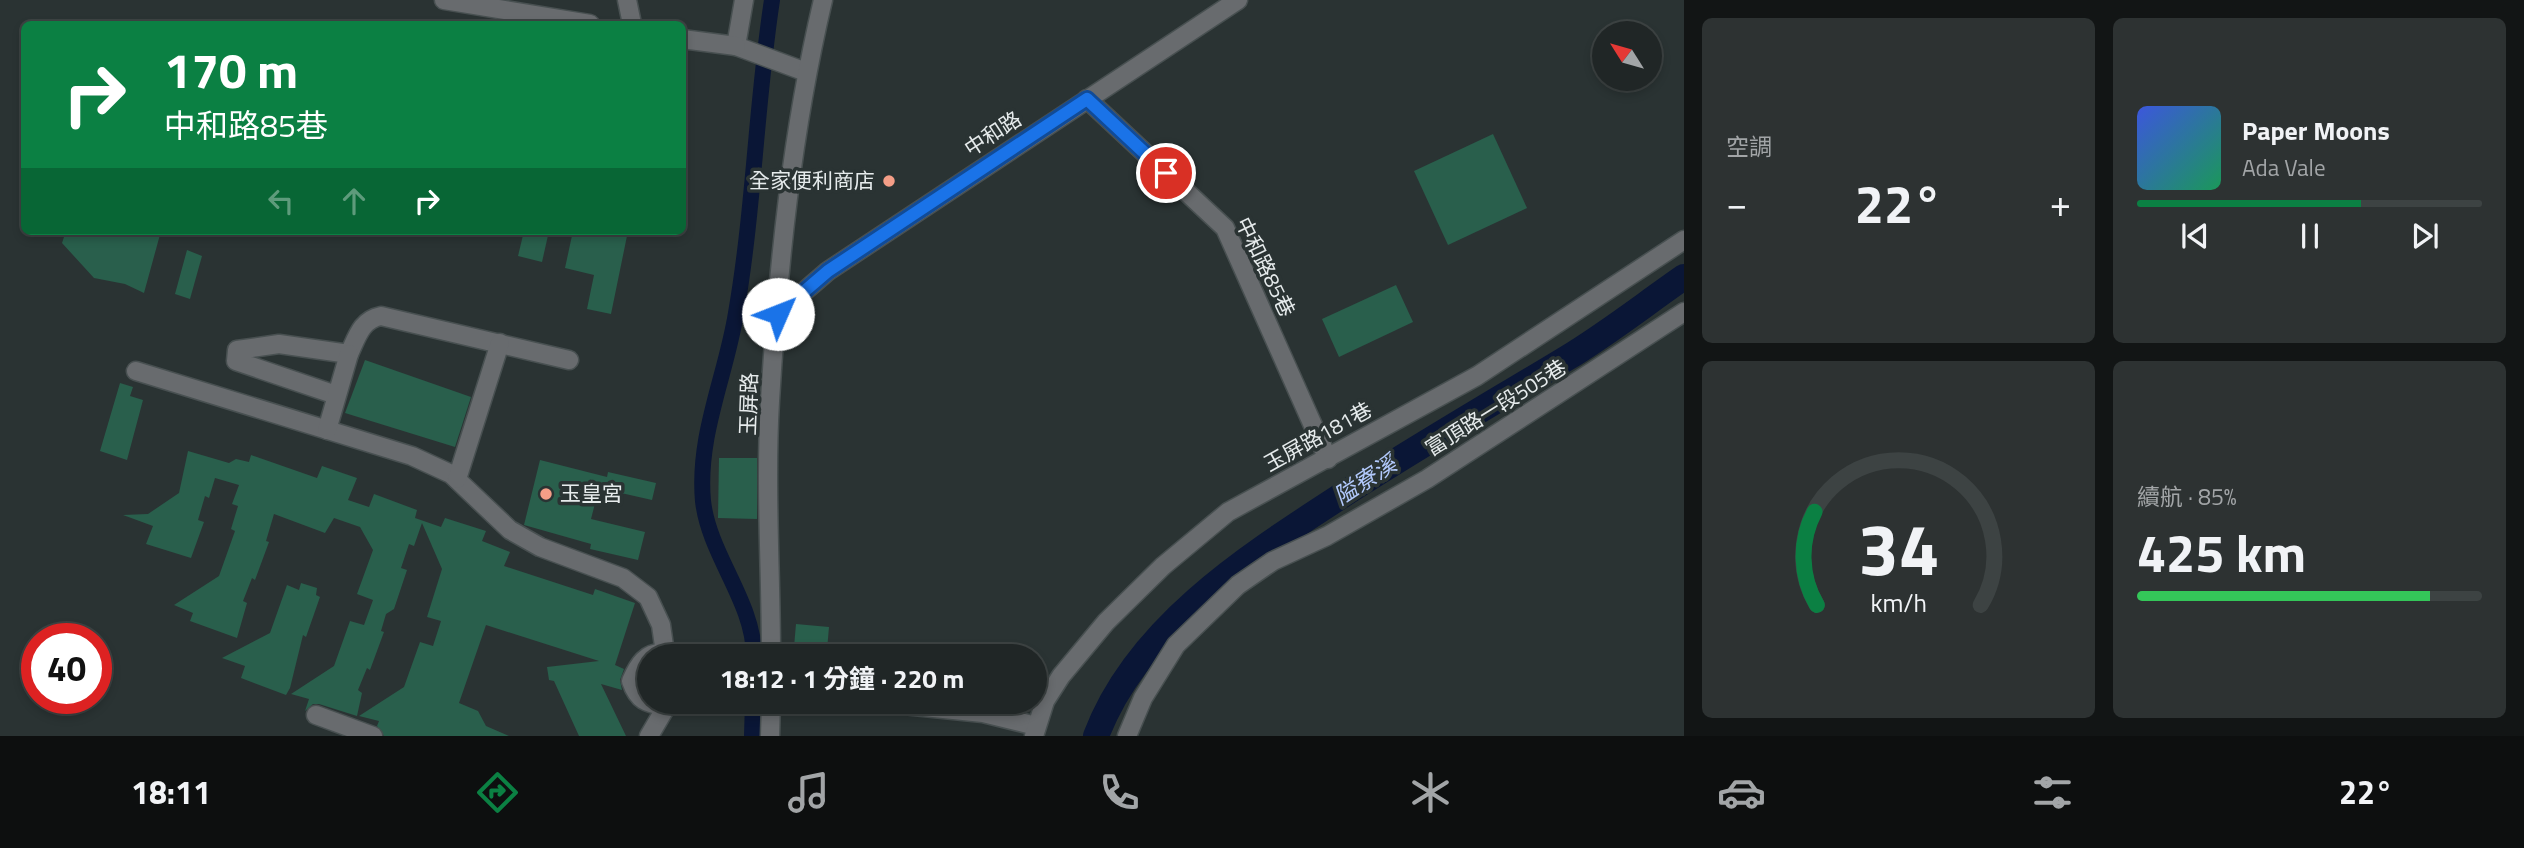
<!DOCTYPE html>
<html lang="zh-TW">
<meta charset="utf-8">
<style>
:root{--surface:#202626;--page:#2d3232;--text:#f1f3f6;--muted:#a2a5a7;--line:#3d4343;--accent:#0b8043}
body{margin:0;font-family:"Titillium Web","Noto Sans TC",sans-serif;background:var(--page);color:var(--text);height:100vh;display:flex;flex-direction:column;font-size:26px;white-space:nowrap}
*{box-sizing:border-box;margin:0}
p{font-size:23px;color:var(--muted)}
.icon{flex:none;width:38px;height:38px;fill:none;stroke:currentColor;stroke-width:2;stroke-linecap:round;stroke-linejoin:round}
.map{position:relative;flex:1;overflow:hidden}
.sheet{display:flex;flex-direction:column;gap:18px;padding:18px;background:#121515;width:840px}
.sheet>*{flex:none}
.top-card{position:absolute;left:21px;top:21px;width:665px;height:214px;border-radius:10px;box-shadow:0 4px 10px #0003,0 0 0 2px var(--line);background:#0b8043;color:#fff;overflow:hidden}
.needle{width:46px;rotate:307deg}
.fabs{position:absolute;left:1592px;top:21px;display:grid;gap:14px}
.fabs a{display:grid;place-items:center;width:70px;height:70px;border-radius:50%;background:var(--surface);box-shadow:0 4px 10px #0003,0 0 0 2px var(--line);font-size:35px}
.speed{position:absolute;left:21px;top:623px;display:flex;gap:14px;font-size:35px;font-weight:700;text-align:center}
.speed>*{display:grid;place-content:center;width:91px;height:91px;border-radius:50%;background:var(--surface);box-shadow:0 4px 10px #0003,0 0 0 2px var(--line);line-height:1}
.speed .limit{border:10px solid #d22;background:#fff;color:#111}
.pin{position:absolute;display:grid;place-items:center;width:60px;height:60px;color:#fff;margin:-30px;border:4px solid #fff;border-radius:50%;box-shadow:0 2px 7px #0007}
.me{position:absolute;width:77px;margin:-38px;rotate:46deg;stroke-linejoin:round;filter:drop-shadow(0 0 5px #0008)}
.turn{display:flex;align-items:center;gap:24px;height:147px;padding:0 28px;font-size:32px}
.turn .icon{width:91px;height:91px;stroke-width:2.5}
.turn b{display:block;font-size:49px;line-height:60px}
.lanes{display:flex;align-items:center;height:66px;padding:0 28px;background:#0003;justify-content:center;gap:35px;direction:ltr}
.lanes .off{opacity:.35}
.big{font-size:52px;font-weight:700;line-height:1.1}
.sheet .card{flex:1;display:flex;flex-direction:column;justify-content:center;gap:10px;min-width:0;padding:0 24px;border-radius:10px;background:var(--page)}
.sheet .dial{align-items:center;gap:0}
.dial svg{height:182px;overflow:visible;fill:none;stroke:var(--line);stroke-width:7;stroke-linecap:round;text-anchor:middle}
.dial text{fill:var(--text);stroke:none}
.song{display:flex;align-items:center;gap:21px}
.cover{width:84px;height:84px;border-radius:10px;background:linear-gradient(135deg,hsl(230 70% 55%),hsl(150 70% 35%))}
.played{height:7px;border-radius:4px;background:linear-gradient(90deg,var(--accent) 65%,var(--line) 65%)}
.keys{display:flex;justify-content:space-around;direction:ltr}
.heat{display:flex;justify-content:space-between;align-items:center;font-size:38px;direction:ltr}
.charge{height:10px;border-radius:5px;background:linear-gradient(90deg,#34c759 85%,var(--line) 0)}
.sheet .tiles{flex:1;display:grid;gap:18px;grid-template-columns:repeat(2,1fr)}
.trip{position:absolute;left:637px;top:644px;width:410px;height:70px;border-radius:35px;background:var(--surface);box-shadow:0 4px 10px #0003,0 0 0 2px var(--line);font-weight:700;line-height:70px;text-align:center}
.tab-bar{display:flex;height:112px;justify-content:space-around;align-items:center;background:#0d0f0f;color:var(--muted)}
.tab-bar .icon{width:49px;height:49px}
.tab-bar .on{color:var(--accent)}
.tab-bar b{font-size:32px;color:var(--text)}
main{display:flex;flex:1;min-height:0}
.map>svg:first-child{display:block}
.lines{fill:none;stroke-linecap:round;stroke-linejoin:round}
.canal{stroke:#0a1636;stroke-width:16}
.river{stroke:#0a1636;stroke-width:26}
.building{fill:#295f4c}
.minor-casing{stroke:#485051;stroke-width:21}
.minor{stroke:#686b6e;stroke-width:18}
.route-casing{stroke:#114b97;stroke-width:18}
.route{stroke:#1a73e8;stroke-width:12}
.poi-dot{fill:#f49e87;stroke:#2a3333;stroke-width:2.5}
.labels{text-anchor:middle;stroke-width:7;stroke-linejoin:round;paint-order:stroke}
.street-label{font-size:21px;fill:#e6ebec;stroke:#2a3333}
.poi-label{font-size:21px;fill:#e6ebec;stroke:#2a3333;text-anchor:end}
.water-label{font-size:23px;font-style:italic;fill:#b2c9fc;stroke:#2a3333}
</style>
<main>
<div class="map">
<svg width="1684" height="736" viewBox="0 0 1684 736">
<rect width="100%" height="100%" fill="#2a3333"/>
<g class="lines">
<!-- canal -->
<g class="canal">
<path d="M754 656C754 602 709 555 703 501 697 435 726 376 736 313 754 209 756 104 772 0"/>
<path d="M752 736 753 702"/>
</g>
<!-- river -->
<path class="river" d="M1096 736C1137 627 1247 557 1341 496 1415 448 1491 404 1567 358 1607 334 1645 304 1684 277"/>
</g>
<!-- building -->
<g class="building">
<path d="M1493 134 1527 208 1448 245 1414 171Z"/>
<path d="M66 231H161L144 293 125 284 94 278 62 243Z"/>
<path d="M524 231H549L542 262 518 256Z"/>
<path d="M573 231H628L611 314 587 309 594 275 565 268Z"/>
<path d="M187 250 202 256 190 299 175 294Z"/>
<path d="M1396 285 1413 322 1339 357 1322 319Z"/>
<path d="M365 360 471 397 455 447 345 413Z"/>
<path d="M120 383 133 387 130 396 143 400 127 460 100 451Z"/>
<path d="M188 451 229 463 236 459 249 462 251 455 317 478 322 466 357 478 348 500 369 507 374 494 417 510 415 518 441 527 445 518 486 531 482 541 510 552 504 566 593 595 595 589 635 603 615 665 624 669 620 680 622 690 601 684 626 736H579L554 681 549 680 547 667 599 661 486 625 459 703 478 711 486 726 509 736H384L377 726 379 721 359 716 404 687 420 642 433 646 441 621 427 617 442 569 422 523 414 546 409 544 401 568 407 570 394 609 386 614 381 631 384 632 370 670 367 668 358 690 362 693 357 716 319 704H313L305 711 309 699 291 694 334 666 350 621 364 625 373 600 357 594 373 550 360 527 334 518 325 533 274 514 266 541 269 542 255 580 252 578 243 601 247 603 237 638 190 621 193 613 174 605 219 576 235 531 231 529 238 506 232 504 239 485 215 478 209 498 205 496 198 520 204 522 191 558 146 544 153 526 123 515 148 514 179 493Z"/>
<path d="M719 458H757V519L718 518Z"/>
<path d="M540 460 607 477 608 472 656 483 652 500 599 488 591 519 645 532 638 560 590 549 591 544 524 525Z"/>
<path d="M301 583 317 588 316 595 320 597 306 637 303 635 290 688 286 695 241 678 245 666 222 658 270 633 287 585 299 590Z"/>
<path d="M796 624 829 627 827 650 794 647Z"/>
</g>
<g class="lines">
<!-- minor casing -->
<g class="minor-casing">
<g id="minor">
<path d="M444 0 590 24"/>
<path d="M627 0 632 24"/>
<path d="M744 0 736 46 806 72"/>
<path d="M682 39 736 46"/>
<path d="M1087 99 1225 228 1328 459"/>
<path d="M778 314 828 271 1238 0"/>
<path d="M136 371 412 456 451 474 510 530 540 547 623 578 648 597 661 625 665 653 671 656"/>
<path d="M336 395 236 361 237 350 279 344 349 354C357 337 361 320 381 316L569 360"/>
<path d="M327 430 349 354"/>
<path d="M457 479 500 343"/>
<path d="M665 653C646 651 638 665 631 681 638 701 646 703 666 707"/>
<path d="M771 656C771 572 765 485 770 401 778 266 792 131 823 0"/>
<path d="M874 702 983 713 1036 726"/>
<path d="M316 715 373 736"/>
<path d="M649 736 666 707 674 703"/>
<path d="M770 736 771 702"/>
<path d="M1034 736 1045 701 1061 676 1106 622 1163 566 1228 512 1477 376 1684 240"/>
<path d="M1127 736 1143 698 1176 645 1238 585 1273 561 1327 536 1427 479 1684 312"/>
</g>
</g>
<!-- minor -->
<use href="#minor" class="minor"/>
</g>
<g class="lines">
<!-- route casing -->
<g class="route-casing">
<path id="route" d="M778 314 828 271 1087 99 1166 173"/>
</g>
<!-- route -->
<use href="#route" class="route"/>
</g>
<!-- markers -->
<g class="poi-dot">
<circle cx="889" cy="181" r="7"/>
<circle cx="546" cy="494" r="7"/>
</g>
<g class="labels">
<!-- street labels -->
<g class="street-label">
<text transform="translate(993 134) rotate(-33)" y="7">中和路</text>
<text transform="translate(1265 267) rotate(64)" y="7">中和路85巷</text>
<text transform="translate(749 404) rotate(-88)" y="7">玉屏路</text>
<text transform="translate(1496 408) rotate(-32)" y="7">富頂路一段505巷</text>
<text transform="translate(1318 437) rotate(-29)" y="7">玉屏路181巷</text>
</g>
<!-- poi labels -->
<g class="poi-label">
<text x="875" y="188">全家便利商店</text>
<text x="560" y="501" text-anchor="start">玉皇宮</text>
</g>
<!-- water labels -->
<g class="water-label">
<text transform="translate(1365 480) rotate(-33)" y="8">隘寮溪</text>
</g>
</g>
</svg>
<div class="fabs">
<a><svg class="needle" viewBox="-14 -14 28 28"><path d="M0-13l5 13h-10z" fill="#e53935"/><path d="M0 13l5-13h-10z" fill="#a2a5a7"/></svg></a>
</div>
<div class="speed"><div class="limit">40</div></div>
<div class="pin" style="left:1166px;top:173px;background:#d93025"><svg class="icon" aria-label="arrive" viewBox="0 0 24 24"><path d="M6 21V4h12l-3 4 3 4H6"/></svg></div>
<svg class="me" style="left:778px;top:314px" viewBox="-20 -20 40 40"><circle r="19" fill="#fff"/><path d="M0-13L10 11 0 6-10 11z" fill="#1a73e8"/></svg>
<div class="trip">18:12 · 1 分鐘 · 220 m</div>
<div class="top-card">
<div class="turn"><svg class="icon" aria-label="right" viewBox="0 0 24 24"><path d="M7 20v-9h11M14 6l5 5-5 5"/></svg><div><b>170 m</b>中和路85巷</div></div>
<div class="lanes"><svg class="icon off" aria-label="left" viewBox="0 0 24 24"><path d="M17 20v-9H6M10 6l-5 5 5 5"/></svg><svg class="icon off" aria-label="ahead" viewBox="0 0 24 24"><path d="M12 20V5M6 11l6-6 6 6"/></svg><svg class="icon" aria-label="right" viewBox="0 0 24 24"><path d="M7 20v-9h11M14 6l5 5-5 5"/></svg></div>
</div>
</div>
<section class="sheet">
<div class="tiles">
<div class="card"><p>空調</p>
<div class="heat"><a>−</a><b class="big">22°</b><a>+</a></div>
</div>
<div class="card">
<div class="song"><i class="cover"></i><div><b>Paper Moons</b><p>Ada Vale</p></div></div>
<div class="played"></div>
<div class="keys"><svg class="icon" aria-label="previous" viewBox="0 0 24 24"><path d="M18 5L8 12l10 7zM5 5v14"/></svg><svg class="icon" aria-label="pause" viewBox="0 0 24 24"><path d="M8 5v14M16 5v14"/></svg><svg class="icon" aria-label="next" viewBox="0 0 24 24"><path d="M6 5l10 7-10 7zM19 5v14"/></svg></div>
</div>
<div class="card dial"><svg viewBox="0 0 100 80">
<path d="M14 69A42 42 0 1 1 86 69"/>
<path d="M14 69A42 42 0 0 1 13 28" stroke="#0b8043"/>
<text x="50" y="56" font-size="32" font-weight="700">34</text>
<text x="50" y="72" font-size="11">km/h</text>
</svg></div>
<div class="card"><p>續航 · 85%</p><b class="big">425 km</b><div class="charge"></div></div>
</div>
</section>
</main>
<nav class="tab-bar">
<b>18:11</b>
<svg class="icon on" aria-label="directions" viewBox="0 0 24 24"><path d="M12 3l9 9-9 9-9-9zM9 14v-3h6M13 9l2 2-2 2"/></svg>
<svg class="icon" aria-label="music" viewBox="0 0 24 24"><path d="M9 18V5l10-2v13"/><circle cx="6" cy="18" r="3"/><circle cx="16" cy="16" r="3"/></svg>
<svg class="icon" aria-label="phone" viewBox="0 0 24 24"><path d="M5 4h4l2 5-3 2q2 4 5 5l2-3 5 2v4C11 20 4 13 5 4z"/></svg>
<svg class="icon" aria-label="climate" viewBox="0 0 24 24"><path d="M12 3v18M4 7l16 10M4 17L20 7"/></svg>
<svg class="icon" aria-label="car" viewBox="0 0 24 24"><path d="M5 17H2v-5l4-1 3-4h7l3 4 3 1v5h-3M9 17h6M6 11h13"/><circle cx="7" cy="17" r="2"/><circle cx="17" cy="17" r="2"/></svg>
<svg class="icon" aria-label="filters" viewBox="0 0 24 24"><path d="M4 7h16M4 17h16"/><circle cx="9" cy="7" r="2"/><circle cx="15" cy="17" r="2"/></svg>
<b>22°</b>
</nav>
